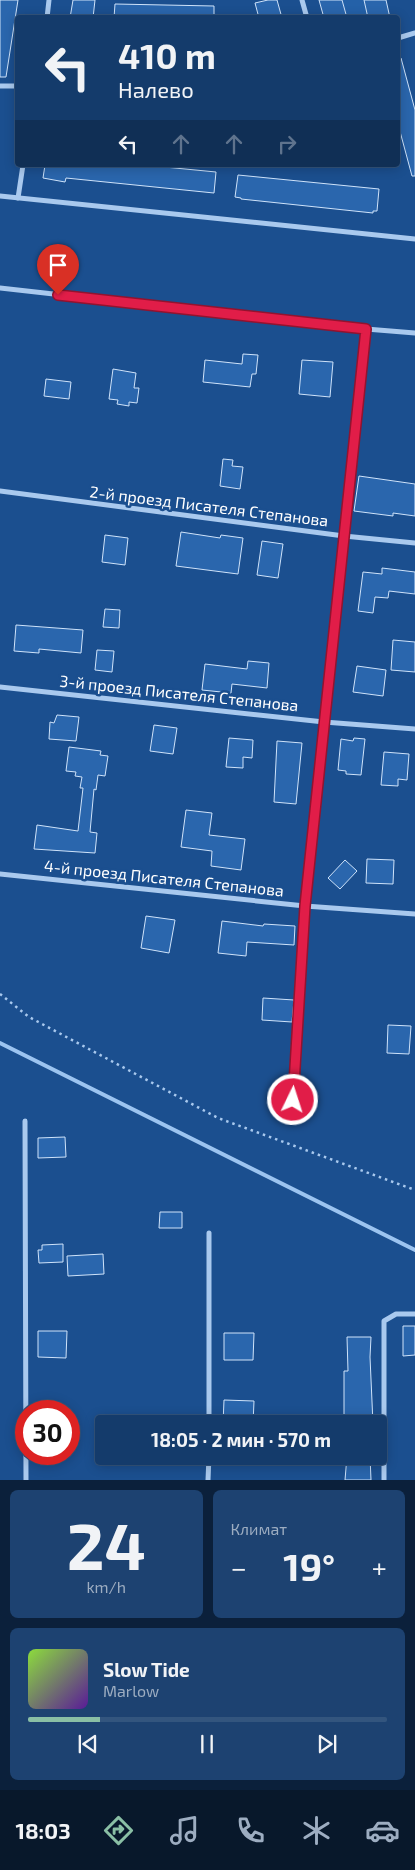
<!DOCTYPE html>
<html lang="ru">
<meta charset="utf-8">
<style>
:root{--surface:#143b6b;--page:#1d4271;--text:#f1f3f6;--muted:#9dadc1;--line:#33557e;--accent:#8abfa5}
body{margin:0;font-family:"Exo 2",sans-serif;background:var(--page);color:var(--text);height:100vh;display:flex;flex-direction:column;font-size:19px;white-space:nowrap}
*{box-sizing:border-box;margin:0}
p{font-size:16px;color:var(--muted)}
.icon{flex:none;width:28px;height:28px;fill:none;stroke:currentColor;stroke-width:2;stroke-linecap:round;stroke-linejoin:round}
.map{position:relative;height:1480px;overflow:hidden}
.side{display:flex;flex-direction:column;gap:10px;padding:10px;background:#0b203b;flex:1}
.side>*{flex:none}
.guide{position:absolute;left:15px;top:15px;width:385px;height:152px;border-radius:5px;box-shadow:0 2px 12px #0003,0 0 0 1px var(--line);background:#143b6b;color:var(--text);overflow:hidden}
.speed{position:absolute;left:15px;top:1400px;display:flex;gap:10px;font-size:25px;font-weight:700;text-align:center}
.speed>*{display:grid;place-content:center;width:65px;height:65px;border-radius:50%;background:var(--surface);box-shadow:0 2px 12px #0003,0 0 0 1px var(--line);line-height:1}
.speed .limit{border:8px solid #d22;background:#fff;color:#111}
.pin{position:absolute;display:grid;place-items:center;width:42px;height:42px;color:#fff;margin:-51px -21px;border-radius:50% 50% 50% 0;rotate:-45deg;box-shadow:0 0 5px #0007}
.pin .icon{rotate:45deg}
.me{position:absolute;width:55px;margin:-28px;rotate:4deg;stroke-linejoin:round;filter:drop-shadow(0 0 4px #0008)}
.turn{display:flex;align-items:center;gap:18px;height:105px;padding:0 20px;font-size:22px}
.turn .icon{width:65px;height:65px;stroke-width:2.5}
.turn b{display:block;font-size:35px;line-height:42px}
.lanes{display:flex;align-items:center;height:48px;padding:0 20px;background:#0003;justify-content:center;gap:25px;direction:ltr}
.lanes .off{opacity:.35}
.big{font-size:38px;font-weight:700;line-height:1.1}
.side .tile{flex:1;display:flex;flex-direction:column;justify-content:center;gap:8px;min-width:0;padding:0 18px;border-radius:8px;background:var(--page)}
.side .dial{align-items:center;gap:0}
.dial b{font-size:65px;line-height:1}
.song{display:flex;align-items:center;gap:15px}
.cover{width:60px;height:60px;border-radius:8px;background:linear-gradient(135deg,hsl(90 70% 55%),hsl(270 70% 35%))}
.played{height:5px;border-radius:2px;background:linear-gradient(90deg,var(--accent) 20%,var(--line) 20%)}
.keys{display:flex;justify-content:space-around;direction:ltr}
.heat{display:flex;justify-content:space-between;align-items:center;font-size:28px;direction:ltr}
.side .tiles{flex:1;display:grid;gap:10px;grid-template-columns:1fr 1fr}
.tile:last-child{grid-column:span 2}
.trip{position:absolute;left:95px;top:1415px;width:292px;height:50px;border-radius:5px;background:var(--surface);box-shadow:0 2px 12px #0003,0 0 0 1px var(--line);font-weight:700;line-height:50px;text-align:center}
.tabs{display:flex;height:80px;justify-content:space-around;align-items:center;background:#08182b;color:var(--muted)}
.tabs .icon{width:35px;height:35px}
.tabs .current{color:var(--accent)}
.tabs b{font-size:22px;color:var(--text)}
.map>svg:first-child{display:block}
.green{fill:#2461a8}
.lines{fill:none;stroke-linecap:round;stroke-linejoin:round}
.stream{stroke:#9cc4f0;stroke-width:4}
.building{fill:#2a66ad;stroke:#cfe3fa}
.path{stroke:#a9c9ee;stroke-width:2.5;stroke-dasharray:2.5 4;stroke-linecap:butt}
.street{stroke:#a9c9ee;stroke-width:5}
.route-casing{stroke:#92132f;stroke-width:12}
.route{stroke:#e11d48;stroke-width:9}
.labels{text-anchor:middle;stroke-width:5;stroke-linejoin:round;paint-order:stroke}
.street-label{font-size:16px;fill:#fff;stroke:#1b4f8f}
</style>
<div class="map">
<svg width="415" height="1480" viewBox="0 0 415 1480">
<rect width="100%" height="100%" fill="#1b4f8f"/>
<!-- green -->
<path class="green" d="M342 0H364L368 17H347Z"/>
<g class="lines">
<!-- stream -->
<path class="stream" d="M0 1043 415 1250"/>
</g>
<!-- building -->
<g class="building">
<path d="M0 0H18L6 77H0Z"/>
<path d="M73 0H95L93 18H70Z"/>
<path d="M268 0H277L282 18H259L255 3Z"/>
<path d="M319 0H342L347 18H324Z"/>
<path d="M364 0H386L390 18H368Z"/>
<path d="M115 4 214 6V18H114Z"/>
<path d="M398 58H401L415 110V176H412L398 124Z"/>
<path d="M45 165H144L216 172 214 193 66 178 65 182 43 178Z"/>
<path d="M238 175 379 189 377 211H373V213L241 199V198L235 197Z"/>
<path d="M243 354 258 355 256 374H252L250 387 203 382 205 360 242 364Z"/>
<path d="M302 360 333 362 330 397 299 394Z"/>
<path d="M113 369 136 373 134 388H139L137 403 129 402V406L117 404 118 400 109 399Z"/>
<path d="M46 379 71 382 69 399 44 396Z"/>
<path d="M223 459 233 460 232 466 243 467 240 489 220 486Z"/>
<path d="M359 476 415 484V516L393 513V516L354 511Z"/>
<path d="M181 532 220 538 221 535 243 538 238 574 176 566Z"/>
<path d="M105 535 128 538 125 565 102 562Z"/>
<path d="M262 541 283 544 278 578 257 575Z"/>
<path d="M382 568 415 572V594L389 591 388 598 375 597 373 613 358 611 363 572 382 574Z"/>
<path d="M105 609 120 610 119 628 103 627Z"/>
<path d="M16 625 83 630 81 653 39 649V653L14 651Z"/>
<path d="M393 640 415 642V672L391 670Z"/>
<path d="M97 650 114 651 112 672 95 670Z"/>
<path d="M248 661 269 663 267 688 232 684 231 693 202 690 205 664 247 669Z"/>
<path d="M357 666 386 670 383 696 353 692Z"/>
<path d="M57 715 79 717 76 741 49 739 50 722 54 723Z"/>
<path d="M154 725 177 728 173 754 150 751Z"/>
<path d="M229 738 253 740 252 758 243 757V768L226 767Z"/>
<path d="M354 738 365 739 361 775 346 774V771L338 770 341 739 353 741Z"/>
<path d="M277 741 302 743 296 804 274 802Z"/>
<path d="M69 747 101 751 100 755 108 756 105 776 98 775 96 790 94 789 90 832 97 833 95 853 34 849 37 825 78 831 83 788H80L82 777 75 776 76 772 66 771Z"/>
<path d="M384 752 409 754 407 780 398 779V786L381 785Z"/>
<path d="M186 810 212 813 209 835 245 839 241 870 211 866 212 851 181 847Z"/>
<path d="M367 859 394 860 393 884 366 883Z"/>
<path d="M345 860 357 871 340 889 328 878Z"/>
<path d="M146 916 175 920 169 953 141 948Z"/>
<path d="M222 921 263 926 264 924 295 926 294 945 247 942 246 956 218 953Z"/>
<path d="M263 998 294 1000 292 1022 262 1020Z"/>
<path d="M388 1025 411 1026 409 1054 387 1053Z"/>
<path d="M65 1137 66 1157 38 1158V1138Z"/>
<path d="M160 1212H182V1228H159Z"/>
<path d="M63 1244V1262L39 1263 38 1250H42V1245Z"/>
<path d="M103 1254 104 1274 68 1276 67 1256Z"/>
<path d="M403 1326H415V1355L403 1356Z"/>
<path d="M38 1331H67L66 1358 38 1357Z"/>
<path d="M224 1333H254L253 1360H224Z"/>
<path d="M347 1337H371L370 1357 373 1424H344V1371H348Z"/>
<path d="M224 1400 254 1401 253 1424H223Z"/>
<path d="M347 1456H370L371 1480H345Z"/>
</g>
<g class="lines">
<!-- path -->
<path class="path" d="M0 994 29 1017 218 1118 415 1190"/>
<!-- street -->
<g class="street">
<path d="M302 0 307 18"/>
<path d="M47 18 49 0"/>
<path d="M398 38 415 33"/>
<path d="M0 86H17"/>
<path d="M0 196 415 239"/>
<path d="M18 198 23 165"/>
<path d="M0 288 366 329 415 333"/>
<path d="M0 491 344 536 415 543"/>
<path d="M0 687 324 722 415 729"/>
<path d="M0 874 305 906 415 914"/>
<path d="M293 1100 305 906 366 329"/>
<path d="M25 1121 26 1480"/>
<path d="M209 1424V1233"/>
<path d="M208 1480 209 1456"/>
<path d="M384 1480V1321L396 1314H415"/>
</g>
</g>
<g class="lines">
<!-- route casing -->
<g class="route-casing">
<path id="route" d="M58 295 366 329 305 906 293 1100"/>
</g>
<!-- route -->
<use href="#route" class="route"/>
</g>
<g class="labels">
<!-- street labels -->
<g class="street-label">
<text transform="translate(209 506) rotate(7)" y="6">2-й проезд Писателя Степанова</text>
<text transform="translate(179 693) rotate(6)" y="6">3-й проезд Писателя Степанова</text>
<text transform="translate(164 878) rotate(6)" y="6">4-й проезд Писателя Степанова</text>
</g>
</g>
</svg>
<div class="speed"><div class="limit">30</div></div>
<div class="pin" style="left:58px;top:295px;background:#d93025"><svg class="icon" aria-label="arrive" viewBox="0 0 24 24"><path d="M6 21V4h12l-3 4 3 4H6"/></svg></div>
<svg class="me" style="left:293px;top:1100px" viewBox="-20 -20 40 40"><circle r="17" fill="#e11d48" stroke="#fff" stroke-width="3"/><path d="M0-11L8 9 0 5-8 9z" fill="#fff"/></svg>
<div class="trip">18:05 · 2 мин · 570 m</div>
<div class="guide">
<div class="turn"><svg class="icon" aria-label="left" viewBox="0 0 24 24"><path d="M17 20v-9H6M10 6l-5 5 5 5"/></svg><div><b>410 m</b>Налево</div></div>
<div class="lanes"><svg class="icon" aria-label="left" viewBox="0 0 24 24"><path d="M17 20v-9H6M10 6l-5 5 5 5"/></svg><svg class="icon off" aria-label="ahead" viewBox="0 0 24 24"><path d="M12 20V5M6 11l6-6 6 6"/></svg><svg class="icon off" aria-label="ahead" viewBox="0 0 24 24"><path d="M12 20V5M6 11l6-6 6 6"/></svg><svg class="icon off" aria-label="right" viewBox="0 0 24 24"><path d="M7 20v-9h11M14 6l5 5-5 5"/></svg></div>
</div>
</div>
<section class="side">
<div class="tiles">
<div class="tile dial"><b>24</b><p>km/h</p></div>
<div class="tile"><p>Климат</p>
<div class="heat"><a>−</a><b class="big">19°</b><a>+</a></div>
</div>
<div class="tile">
<div class="song"><i class="cover"></i><div><b>Slow Tide</b><p>Marlow</p></div></div>
<div class="played"></div>
<div class="keys"><svg class="icon" aria-label="previous" viewBox="0 0 24 24"><path d="M18 5L8 12l10 7zM5 5v14"/></svg><svg class="icon" aria-label="pause" viewBox="0 0 24 24"><path d="M8 5v14M16 5v14"/></svg><svg class="icon" aria-label="next" viewBox="0 0 24 24"><path d="M6 5l10 7-10 7zM19 5v14"/></svg></div>
</div>
</div>
</section>
<nav class="tabs">
<b>18:03</b>
<svg class="icon current" aria-label="directions" viewBox="0 0 24 24"><path d="M12 3l9 9-9 9-9-9zM9 14v-3h6M13 9l2 2-2 2"/></svg>
<svg class="icon" aria-label="music" viewBox="0 0 24 24"><path d="M9 18V5l10-2v13"/><circle cx="6" cy="18" r="3"/><circle cx="16" cy="16" r="3"/></svg>
<svg class="icon" aria-label="phone" viewBox="0 0 24 24"><path d="M5 4h4l2 5-3 2q2 4 5 5l2-3 5 2v4C11 20 4 13 5 4z"/></svg>
<svg class="icon" aria-label="climate" viewBox="0 0 24 24"><path d="M12 3v18M4 7l16 10M4 17L20 7"/></svg>
<svg class="icon" aria-label="car" viewBox="0 0 24 24"><path d="M5 17H2v-5l4-1 3-4h7l3 4 3 1v5h-3M9 17h6M6 11h13"/><circle cx="7" cy="17" r="2"/><circle cx="17" cy="17" r="2"/></svg>
</nav>
